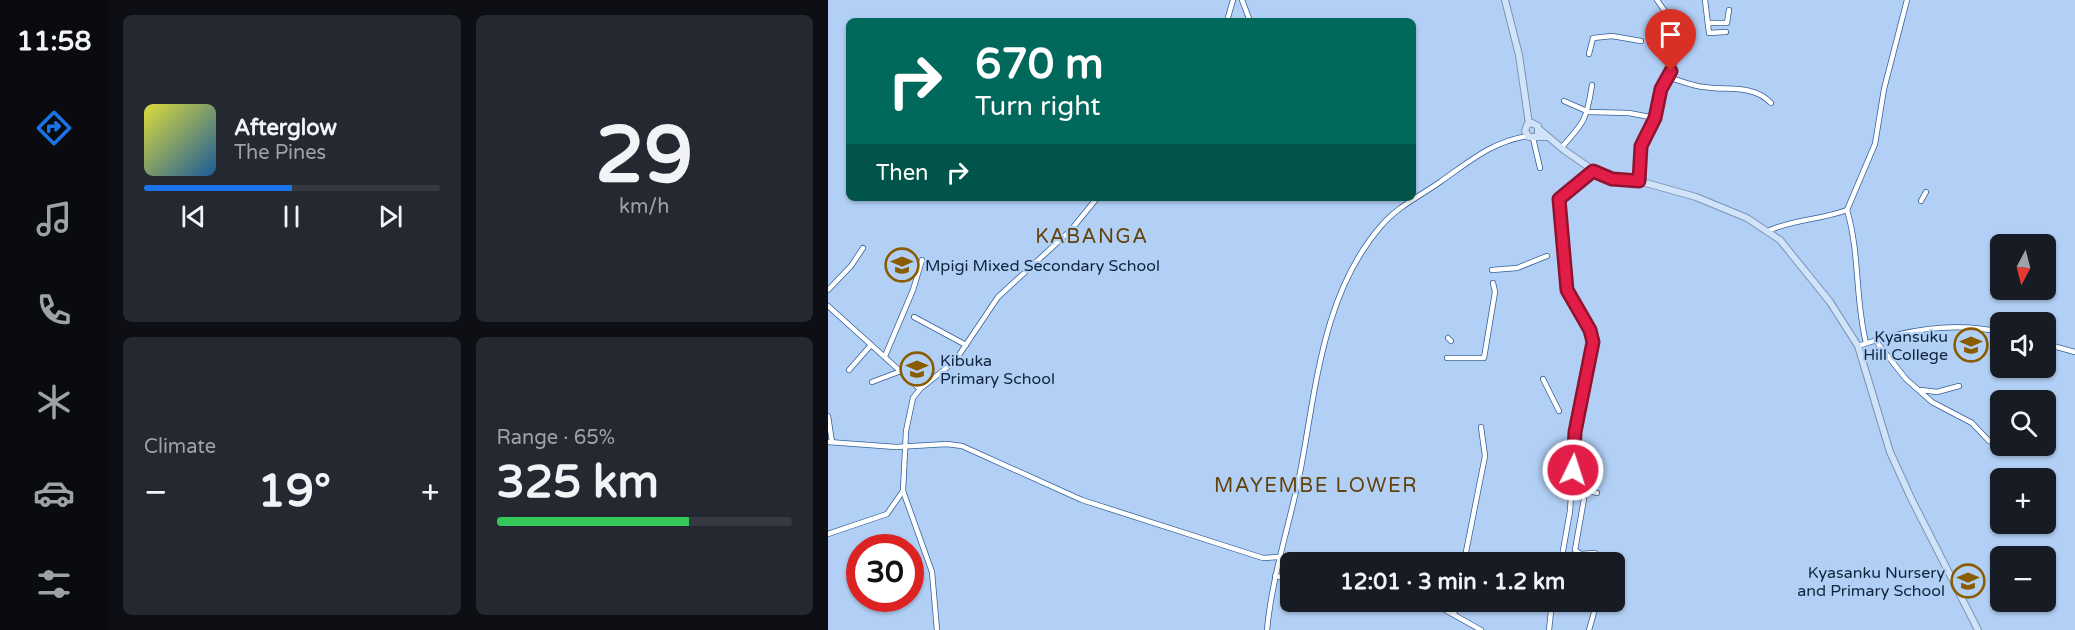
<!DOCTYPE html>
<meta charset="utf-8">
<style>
:root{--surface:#171b24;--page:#242831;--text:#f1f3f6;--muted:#9ea1a6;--line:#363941;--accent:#1a73e8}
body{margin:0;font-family:"Varela Round",sans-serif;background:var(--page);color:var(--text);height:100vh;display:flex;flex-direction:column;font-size:22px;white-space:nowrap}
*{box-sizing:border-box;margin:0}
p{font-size:20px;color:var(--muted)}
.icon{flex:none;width:33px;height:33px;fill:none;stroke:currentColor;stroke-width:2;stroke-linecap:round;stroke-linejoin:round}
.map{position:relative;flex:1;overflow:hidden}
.panel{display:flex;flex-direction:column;gap:15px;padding:15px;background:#0d0f14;width:720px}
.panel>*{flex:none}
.guide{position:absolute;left:18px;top:18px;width:570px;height:183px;border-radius:9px;box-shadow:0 2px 4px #0004;background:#00695c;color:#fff;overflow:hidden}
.needle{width:39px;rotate:187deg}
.controls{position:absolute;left:1162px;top:234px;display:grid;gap:12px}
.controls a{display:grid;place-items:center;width:66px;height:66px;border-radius:9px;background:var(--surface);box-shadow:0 2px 4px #0004;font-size:30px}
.speed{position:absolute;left:18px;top:534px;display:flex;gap:12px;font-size:30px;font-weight:700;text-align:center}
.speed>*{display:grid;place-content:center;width:78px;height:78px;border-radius:50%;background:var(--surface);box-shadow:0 2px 4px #0004;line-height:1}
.speed .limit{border:9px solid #d22;background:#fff;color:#111}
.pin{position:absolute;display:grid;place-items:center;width:51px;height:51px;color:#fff;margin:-62px -26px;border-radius:50% 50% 50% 0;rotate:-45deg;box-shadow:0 0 6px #0007}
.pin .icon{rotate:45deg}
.me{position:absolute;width:66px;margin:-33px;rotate:4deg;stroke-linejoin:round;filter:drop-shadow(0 0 4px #0008)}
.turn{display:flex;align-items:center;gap:21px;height:126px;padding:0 30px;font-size:27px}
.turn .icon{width:78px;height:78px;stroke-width:2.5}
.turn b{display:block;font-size:42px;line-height:51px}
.then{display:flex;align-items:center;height:57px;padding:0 30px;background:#0003;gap:12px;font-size:22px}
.big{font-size:45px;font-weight:700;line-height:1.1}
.panel .tile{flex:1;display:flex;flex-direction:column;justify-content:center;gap:9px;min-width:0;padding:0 21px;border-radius:9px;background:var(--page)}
.panel .dial{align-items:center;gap:0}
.dial b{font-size:78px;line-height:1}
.song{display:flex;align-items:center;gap:18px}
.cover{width:72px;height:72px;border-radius:9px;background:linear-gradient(135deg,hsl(60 70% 55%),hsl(210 70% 35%))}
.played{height:6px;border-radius:3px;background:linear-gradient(90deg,var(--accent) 50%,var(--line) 50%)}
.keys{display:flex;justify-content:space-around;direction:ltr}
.heat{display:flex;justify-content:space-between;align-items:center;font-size:33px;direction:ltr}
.charge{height:9px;border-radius:4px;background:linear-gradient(90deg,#34c759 65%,var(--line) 0)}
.panel .tiles{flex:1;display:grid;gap:15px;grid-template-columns:repeat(2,1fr)}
.trip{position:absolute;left:452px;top:552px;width:345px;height:60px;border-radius:9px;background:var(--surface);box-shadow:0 2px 4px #0004;font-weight:700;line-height:60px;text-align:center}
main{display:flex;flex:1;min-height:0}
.menu{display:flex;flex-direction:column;width:108px;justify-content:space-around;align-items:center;background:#090b0e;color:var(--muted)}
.menu .icon{width:42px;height:42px}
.menu .selected{color:var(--accent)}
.menu b{font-size:27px;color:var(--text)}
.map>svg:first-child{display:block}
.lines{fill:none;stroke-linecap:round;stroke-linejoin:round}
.minor-casing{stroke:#315f98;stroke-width:6}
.major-casing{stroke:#7994b4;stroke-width:8}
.minor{stroke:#fff;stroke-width:4.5}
.major{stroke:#d1e3f9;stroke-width:6}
.route-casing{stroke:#92132f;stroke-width:15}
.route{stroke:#e11d48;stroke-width:10}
.labels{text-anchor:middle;stroke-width:4.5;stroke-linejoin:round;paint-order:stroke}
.poi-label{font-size:16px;fill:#10243c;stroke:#b2d0f6;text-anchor:start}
.quarter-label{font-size:20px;letter-spacing:1.5px;fill:#62420a;stroke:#b2d0f6}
</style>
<main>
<nav class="menu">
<b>11:58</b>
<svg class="icon selected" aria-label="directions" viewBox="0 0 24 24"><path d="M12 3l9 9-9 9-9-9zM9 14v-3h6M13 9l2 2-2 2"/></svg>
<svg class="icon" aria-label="music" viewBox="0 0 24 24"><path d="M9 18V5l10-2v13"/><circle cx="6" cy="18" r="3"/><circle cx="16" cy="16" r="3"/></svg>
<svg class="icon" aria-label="phone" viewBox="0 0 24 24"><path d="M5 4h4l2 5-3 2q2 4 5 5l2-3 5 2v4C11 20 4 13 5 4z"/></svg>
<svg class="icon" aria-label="climate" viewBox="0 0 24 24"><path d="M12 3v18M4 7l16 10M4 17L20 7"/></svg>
<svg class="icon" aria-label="car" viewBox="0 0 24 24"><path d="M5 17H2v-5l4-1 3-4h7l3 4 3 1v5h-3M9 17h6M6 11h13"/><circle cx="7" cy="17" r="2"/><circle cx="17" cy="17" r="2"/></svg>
<svg class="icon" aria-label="filters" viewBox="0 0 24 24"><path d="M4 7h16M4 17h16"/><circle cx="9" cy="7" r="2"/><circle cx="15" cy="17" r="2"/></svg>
</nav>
<section class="panel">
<div class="tiles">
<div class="tile">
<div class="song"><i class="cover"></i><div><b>Afterglow</b><p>The Pines</p></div></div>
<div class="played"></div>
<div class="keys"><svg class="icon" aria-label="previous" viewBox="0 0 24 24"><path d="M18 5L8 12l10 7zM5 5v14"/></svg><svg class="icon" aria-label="pause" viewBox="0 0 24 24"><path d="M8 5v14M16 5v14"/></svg><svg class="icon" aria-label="next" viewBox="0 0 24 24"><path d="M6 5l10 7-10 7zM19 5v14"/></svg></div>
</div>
<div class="tile dial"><b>29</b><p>km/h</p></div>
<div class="tile"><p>Climate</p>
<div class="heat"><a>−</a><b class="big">19°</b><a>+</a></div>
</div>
<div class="tile"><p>Range · 65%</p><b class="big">325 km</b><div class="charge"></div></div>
</div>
</section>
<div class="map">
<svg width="1247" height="630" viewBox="0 0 1247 630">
<rect width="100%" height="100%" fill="#b2d0f6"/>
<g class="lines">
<!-- minor casing -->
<g class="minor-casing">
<g id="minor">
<path d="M414 0 422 21"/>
<path d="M877 0 881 33 898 32"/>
<path d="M399 21 405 0"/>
<path d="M880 23H899L901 10"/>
<path d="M761 54 765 38 784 36 813 41"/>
<path d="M839 77C851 80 864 86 876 87 900 91 925 84 943 103"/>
<path d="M736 101 761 112 801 113 827 118"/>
<path d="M705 138 712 168"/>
<path d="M733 148C756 123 759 119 764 85"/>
<path d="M811 181 813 146 827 118 834 86 853 50V34L829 0"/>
<path d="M1093 201 1098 192"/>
<path d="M1019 210C1032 254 1027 299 1038 343"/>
<path d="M940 231C965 219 993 220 1019 210L1047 144 1056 89 1079 0"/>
<path d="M664 270 689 268 719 256"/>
<path d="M0 290 23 266 35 248"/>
<path d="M0 306 92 389"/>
<path d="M86 317 138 345"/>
<path d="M620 338 623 341"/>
<path d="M1047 340 1078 379 1104 402 1144 423 1161 441 1166 442 1173 437"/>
<path d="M1218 344 1247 352"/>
<path d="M1030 346C1077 330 1124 321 1173 332"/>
<path d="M57 356 85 290 94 260"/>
<path d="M619 358H656L667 292 665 283"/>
<path d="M21 370 43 345"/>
<path d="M715 379 731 411"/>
<path d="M44 382 73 371"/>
<path d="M1093 390 1109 392 1131 386"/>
<path d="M0 416 4 442"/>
<path d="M0 442 68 447 119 444 134 446 254 500 435 558 451 557"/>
<path d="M745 470 755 489 769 493"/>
<path d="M755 489 756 499 747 550 753 554 767 553 771 562"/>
<path d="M0 534 59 514 75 491"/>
<path d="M636 562 657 456 653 427"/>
<path d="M733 562 742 511 747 432 765 342 762 330 739 290 730 204 737 193 765 171"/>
<path d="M447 576 462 579"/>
<path d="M603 602 653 630"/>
<path d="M626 614 629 602"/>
<path d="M109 630 104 572 75 491 78 431 85 398 92 389 127 361 170 297 243 230 269 198"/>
<path d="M439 630C444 578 460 529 471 478 488 392 493 295 553 226 569 207 592 196 612 182 641 162 663 142 699 136"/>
<path d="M721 630 724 602"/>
<path d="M761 630 769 602"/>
</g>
</g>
<!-- major casing -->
<g class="major-casing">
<g id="major">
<path d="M677 0 691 55 701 124"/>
<path d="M711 129 736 150 772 175 811 181 868 197 919 218 952 240 1002 302 1030 346 1062 452 1083 498 1150 630"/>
<path d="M710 136V126L704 123 699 125 697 131 701 137H719"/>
</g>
</g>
<!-- minor -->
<use href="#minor" class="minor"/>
<!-- major -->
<use href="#major" class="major"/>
</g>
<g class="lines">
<!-- route casing -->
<g class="route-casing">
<path id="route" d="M745 470 747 432 765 342 762 330 739 290 731 199 765 171 784 179 811 181 813 146 827 118 833 89 843 71"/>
</g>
<!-- route -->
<use href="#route" class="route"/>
</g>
<!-- icons -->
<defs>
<g id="school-ring" transform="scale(1.725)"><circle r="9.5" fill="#b2d0f6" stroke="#8a5c00" stroke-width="1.5"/><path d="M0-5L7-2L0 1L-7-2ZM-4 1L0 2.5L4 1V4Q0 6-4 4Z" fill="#8a5c00"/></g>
</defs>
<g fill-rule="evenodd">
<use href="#school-ring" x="74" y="265"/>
<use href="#school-ring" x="1143" y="345"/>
<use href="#school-ring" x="89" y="369"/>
<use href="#school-ring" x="1140" y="581"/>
</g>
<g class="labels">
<!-- poi labels -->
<g class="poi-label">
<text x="97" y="271">Mpigi Mixed Secondary School</text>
<text x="1120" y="342" text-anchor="end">Kyansuku<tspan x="1120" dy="18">Hill College</tspan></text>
<text x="112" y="366">Kibuka<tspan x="112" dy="18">Primary School</tspan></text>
<text x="1117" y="578" text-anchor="end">Kyasanku Nursery<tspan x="1117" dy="18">and Primary School</tspan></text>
</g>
<!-- quarter labels -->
<g class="quarter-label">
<text x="264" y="243">KABANGA</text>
<text x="488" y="492">MAYEMBE LOWER</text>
</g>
</g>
</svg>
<div class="controls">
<a><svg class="needle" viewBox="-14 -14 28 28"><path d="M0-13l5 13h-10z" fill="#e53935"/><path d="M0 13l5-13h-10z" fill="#9ea1a6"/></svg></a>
<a><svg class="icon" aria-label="sound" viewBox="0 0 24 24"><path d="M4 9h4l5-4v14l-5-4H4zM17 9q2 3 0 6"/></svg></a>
<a><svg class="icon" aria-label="search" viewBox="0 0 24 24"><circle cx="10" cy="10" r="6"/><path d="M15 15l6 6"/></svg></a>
<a>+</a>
<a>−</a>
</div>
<div class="speed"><div class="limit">30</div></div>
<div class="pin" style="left:843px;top:71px;background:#d93025"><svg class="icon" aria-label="arrive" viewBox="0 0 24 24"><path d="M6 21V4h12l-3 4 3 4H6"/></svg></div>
<svg class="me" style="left:745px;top:470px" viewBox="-20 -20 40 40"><circle r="17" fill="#e11d48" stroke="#fff" stroke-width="3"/><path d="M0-11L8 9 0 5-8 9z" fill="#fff"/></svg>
<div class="trip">12:01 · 3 min · 1.2 km</div>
<div class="guide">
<div class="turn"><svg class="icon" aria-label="right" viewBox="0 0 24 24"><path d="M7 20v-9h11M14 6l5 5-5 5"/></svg><div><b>670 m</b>Turn right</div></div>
<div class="then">Then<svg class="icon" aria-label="right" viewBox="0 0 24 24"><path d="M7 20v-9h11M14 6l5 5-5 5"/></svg></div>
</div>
</div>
</main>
